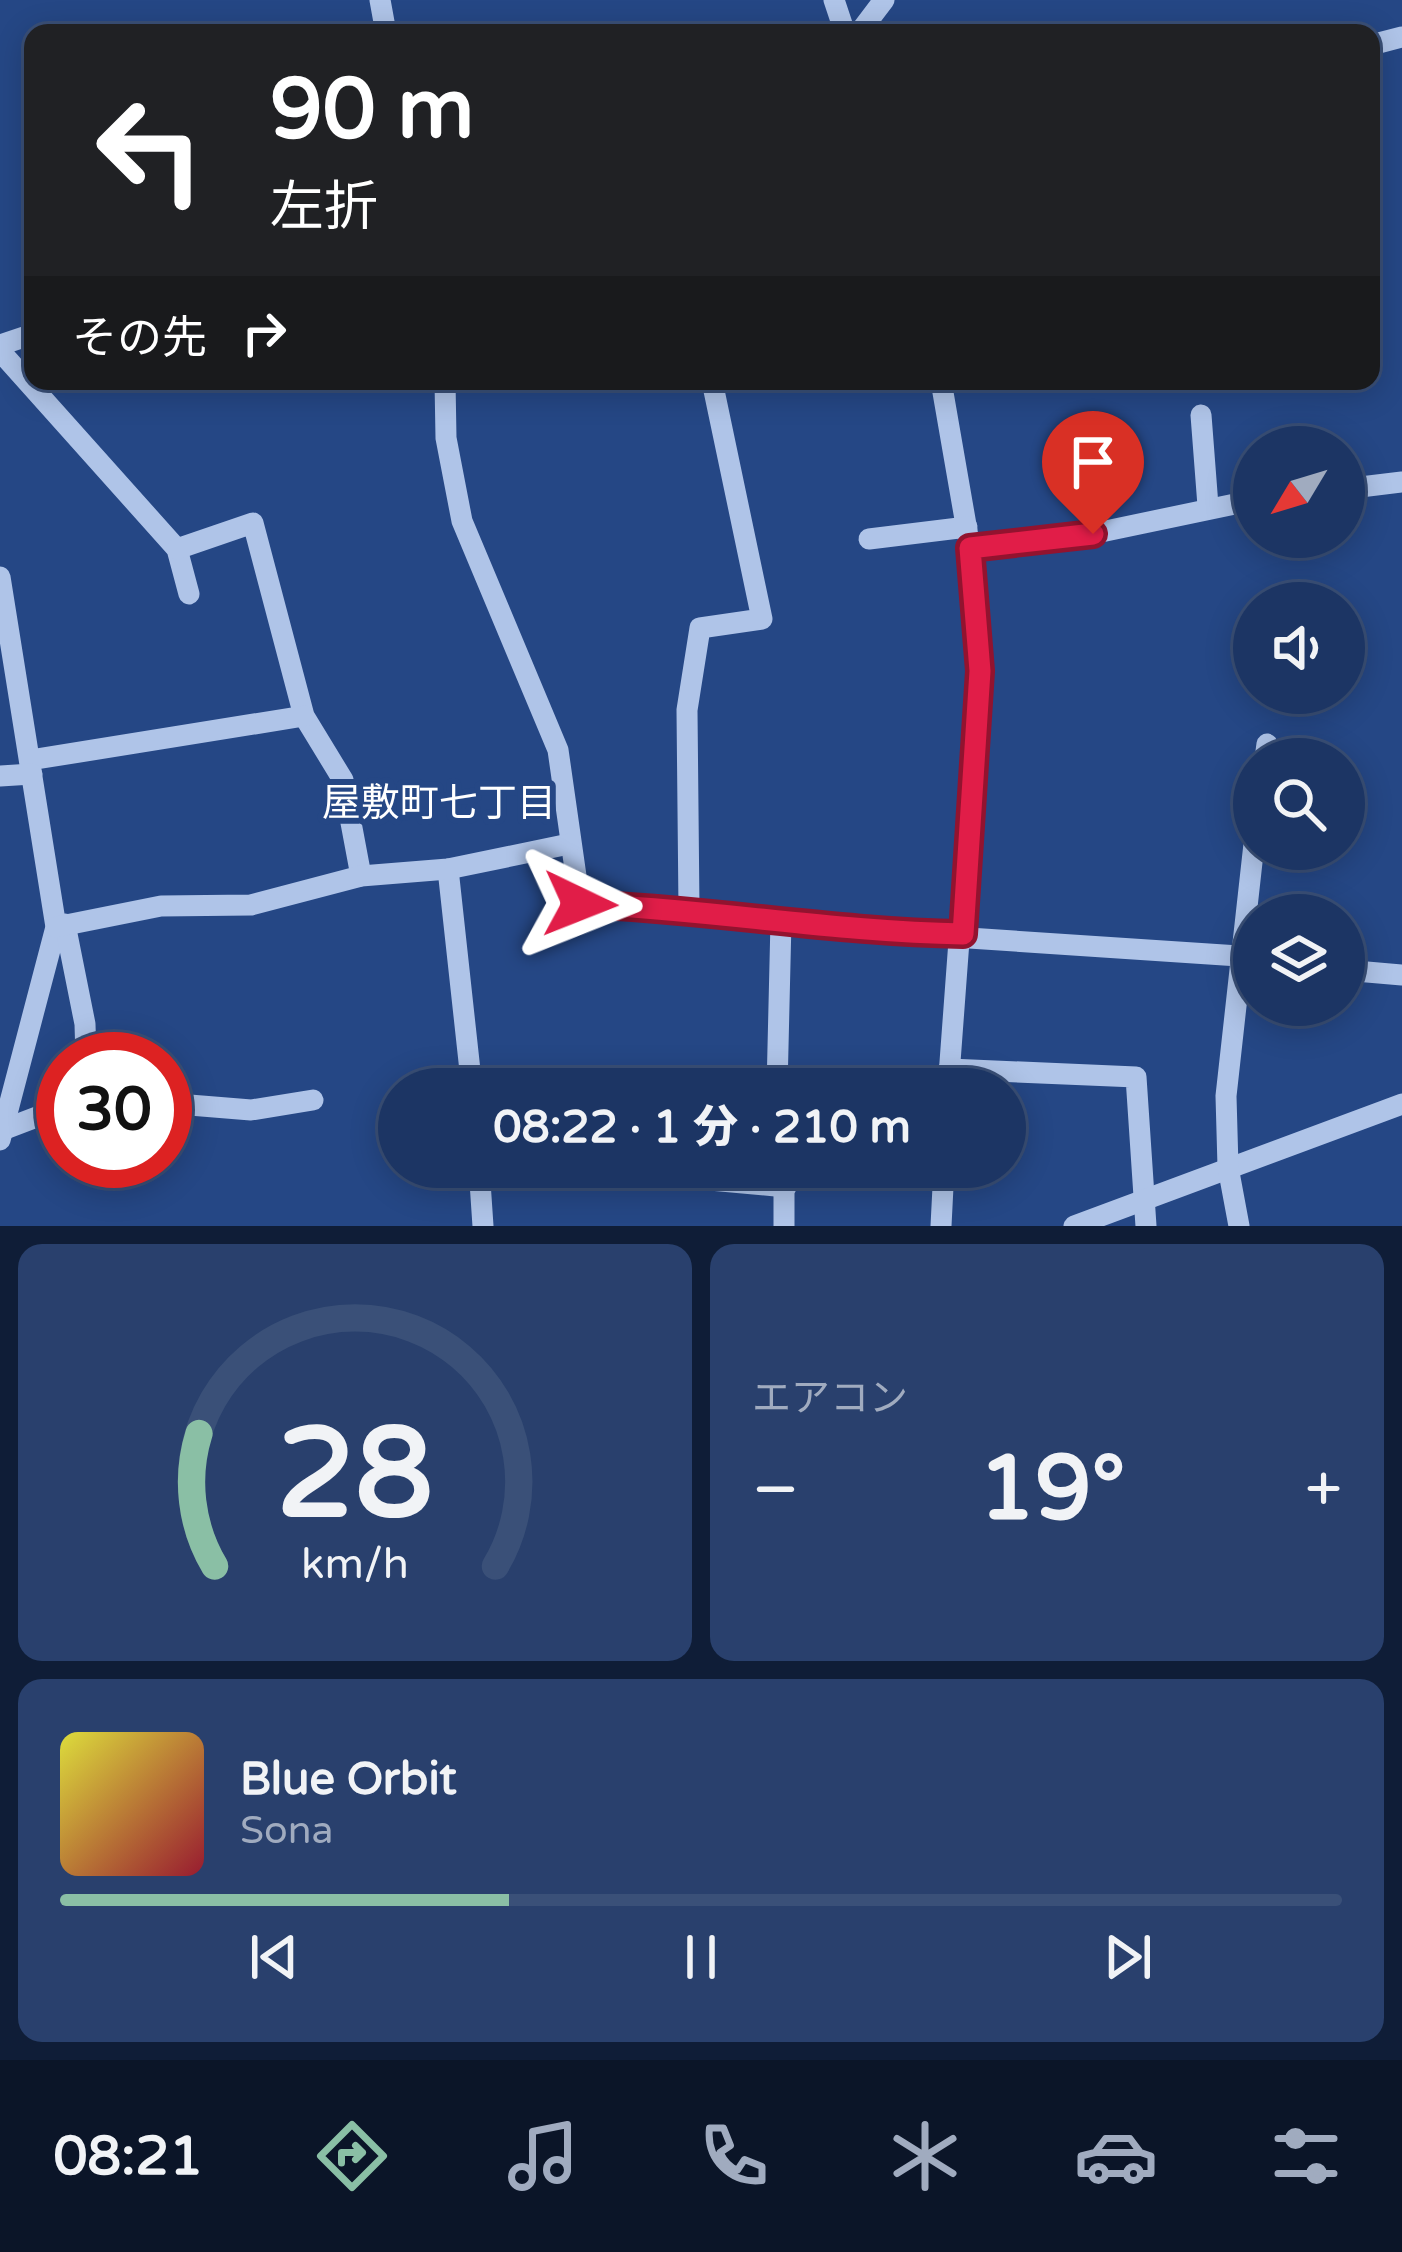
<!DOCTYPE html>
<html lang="ja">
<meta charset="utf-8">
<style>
:root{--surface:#1c3564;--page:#29406d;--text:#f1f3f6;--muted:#a0abbf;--line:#3a5078;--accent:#8abfa5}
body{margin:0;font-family:"Varela Round","Noto Sans JP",sans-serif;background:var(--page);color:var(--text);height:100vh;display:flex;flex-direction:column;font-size:45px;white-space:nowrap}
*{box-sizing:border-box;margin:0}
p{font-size:39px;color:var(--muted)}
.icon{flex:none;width:66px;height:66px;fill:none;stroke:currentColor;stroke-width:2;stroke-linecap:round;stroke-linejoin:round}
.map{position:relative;height:1226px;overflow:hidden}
.details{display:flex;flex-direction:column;gap:18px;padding:18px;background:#0f1d37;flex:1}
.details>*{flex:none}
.hud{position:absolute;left:24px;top:24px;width:1356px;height:366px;border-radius:24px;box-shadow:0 6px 30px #0003,0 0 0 3px var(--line);background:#202124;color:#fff;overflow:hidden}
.needle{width:78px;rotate:232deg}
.tools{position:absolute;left:1233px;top:426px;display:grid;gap:24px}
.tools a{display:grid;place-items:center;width:132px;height:132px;border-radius:50%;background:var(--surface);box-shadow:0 6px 30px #0003,0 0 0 3px var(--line);font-size:60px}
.speed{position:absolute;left:36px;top:1032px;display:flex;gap:24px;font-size:60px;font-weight:700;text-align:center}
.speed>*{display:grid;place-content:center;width:156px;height:156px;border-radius:50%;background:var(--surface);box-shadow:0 6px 30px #0003,0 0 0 3px var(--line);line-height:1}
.speed .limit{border:18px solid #d22;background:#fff;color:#111}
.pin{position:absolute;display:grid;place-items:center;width:102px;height:102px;color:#fff;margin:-123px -51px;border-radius:50% 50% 50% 0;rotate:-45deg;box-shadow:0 0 12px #0007}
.pin .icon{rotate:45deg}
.me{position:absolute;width:132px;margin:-66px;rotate:92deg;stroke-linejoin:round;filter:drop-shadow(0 0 9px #0008)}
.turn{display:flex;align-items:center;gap:42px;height:252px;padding:0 48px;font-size:54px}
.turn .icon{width:156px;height:156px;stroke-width:2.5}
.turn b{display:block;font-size:84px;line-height:102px}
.then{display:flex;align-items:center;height:114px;padding:0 48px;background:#0003;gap:24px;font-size:45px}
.big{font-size:90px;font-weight:800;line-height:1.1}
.details .card{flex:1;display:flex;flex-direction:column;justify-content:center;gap:18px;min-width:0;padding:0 42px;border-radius:24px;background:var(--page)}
.details .dial{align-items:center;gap:0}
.dial svg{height:312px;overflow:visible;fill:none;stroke:var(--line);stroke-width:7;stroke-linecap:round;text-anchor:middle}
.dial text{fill:var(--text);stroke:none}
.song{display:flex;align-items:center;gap:36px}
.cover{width:144px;height:144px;border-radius:18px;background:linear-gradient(135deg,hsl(60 70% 55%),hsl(350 70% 35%))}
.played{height:12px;border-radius:6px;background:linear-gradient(90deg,var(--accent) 35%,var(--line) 35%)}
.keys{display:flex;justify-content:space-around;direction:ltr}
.heat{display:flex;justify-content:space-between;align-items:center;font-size:66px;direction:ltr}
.details .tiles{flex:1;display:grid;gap:18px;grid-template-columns:1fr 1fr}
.card:last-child{grid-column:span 2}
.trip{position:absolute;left:378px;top:1068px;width:648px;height:120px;border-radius:60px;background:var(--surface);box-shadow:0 6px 30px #0003,0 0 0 3px var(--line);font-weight:800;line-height:120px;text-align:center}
.tabs{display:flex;height:192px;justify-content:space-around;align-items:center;background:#0b1528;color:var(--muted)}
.tabs .icon{width:84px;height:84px}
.tabs .selected{color:var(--accent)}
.tabs b{font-size:54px;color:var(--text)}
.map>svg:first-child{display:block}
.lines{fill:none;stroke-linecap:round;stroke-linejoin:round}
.minor{stroke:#afc4e8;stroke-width:21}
.route-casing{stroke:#92132f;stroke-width:30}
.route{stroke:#e11d48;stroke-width:21}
.labels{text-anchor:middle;stroke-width:12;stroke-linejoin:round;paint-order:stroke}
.neighbourhood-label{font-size:39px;fill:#fff;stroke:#254785}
</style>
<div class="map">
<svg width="1402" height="1226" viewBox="0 0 1402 1226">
<rect width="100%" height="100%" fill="#254785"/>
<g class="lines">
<!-- minor -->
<g class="minor">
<path d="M380 0 386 33"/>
<path d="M834 0 845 33"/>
<path d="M859 33 884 0"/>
<path d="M1371 45 1402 37"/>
<path d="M0 345 33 334"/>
<path d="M0 351 177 549 189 594"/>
<path d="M445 381 446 438 462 521 558 750 580 904 689 909 893 933 1254 957"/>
<path d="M941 381 970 548 979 671 948 1089"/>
<path d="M1201 415 1208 506"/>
<path d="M1344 489 1402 482"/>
<path d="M869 539 967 527"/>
<path d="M970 548 1058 541 1254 500"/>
<path d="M177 549 253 523 304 716 343 780 361 876"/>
<path d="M0 577 56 927 0 1140"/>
<path d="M1265 759 1267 744"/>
<path d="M30 760 304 716"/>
<path d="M0 776 32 774"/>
<path d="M448 869 472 1089"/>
<path d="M689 909 687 710 700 628 762 619 712 381"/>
<path d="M65 924 85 1024 86 1059"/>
<path d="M56 927 161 906 251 905 361 876 448 869 569 844"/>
<path d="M1344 970 1402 975"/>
<path d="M949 1069 1136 1077 1146 1226"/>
<path d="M777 1089 781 921"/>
<path d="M165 1103 251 1110 313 1100"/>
<path d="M0 1131 63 1107"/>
<path d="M479 1167 483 1226"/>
<path d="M784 1167V1226"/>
<path d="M480 1175 567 1167 786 1187"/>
<path d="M941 1226 944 1167"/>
<path d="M1074 1226 1402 1104"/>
<path d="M1239 1226 1228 1167 1226 1096 1254 844"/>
</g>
</g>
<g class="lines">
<!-- route casing -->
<g class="route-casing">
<path id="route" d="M580 904C708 909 835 932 963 934L980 671 970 548 1093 534"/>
</g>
<!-- route -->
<use href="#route" class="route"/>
</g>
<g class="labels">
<!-- neighbourhood labels -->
<g class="neighbourhood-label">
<text x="439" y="816">屋敷町七丁目</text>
</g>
</g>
</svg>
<div class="tools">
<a><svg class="needle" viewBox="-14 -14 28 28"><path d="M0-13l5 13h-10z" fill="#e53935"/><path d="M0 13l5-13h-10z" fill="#a0abbf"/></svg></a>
<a><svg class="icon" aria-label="sound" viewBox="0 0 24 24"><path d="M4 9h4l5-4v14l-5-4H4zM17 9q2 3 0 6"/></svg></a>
<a><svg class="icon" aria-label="search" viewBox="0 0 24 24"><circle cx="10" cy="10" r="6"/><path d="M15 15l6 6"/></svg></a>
<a><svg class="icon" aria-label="layers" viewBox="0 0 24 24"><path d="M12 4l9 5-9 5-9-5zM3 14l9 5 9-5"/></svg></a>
</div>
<div class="speed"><div class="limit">30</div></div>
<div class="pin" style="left:1093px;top:534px;background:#d93025"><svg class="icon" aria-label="arrive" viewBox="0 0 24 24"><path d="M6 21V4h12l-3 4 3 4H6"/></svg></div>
<svg class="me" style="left:580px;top:904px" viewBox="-20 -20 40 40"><path d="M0-17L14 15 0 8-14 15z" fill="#e11d48" stroke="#fff" stroke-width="4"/></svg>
<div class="trip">08:22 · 1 分 · 210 m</div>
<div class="hud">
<div class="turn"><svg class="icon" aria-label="left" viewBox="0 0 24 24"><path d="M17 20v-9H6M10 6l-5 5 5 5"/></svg><div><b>90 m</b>左折</div></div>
<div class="then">その先<svg class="icon" aria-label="right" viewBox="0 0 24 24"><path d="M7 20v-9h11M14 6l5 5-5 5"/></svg></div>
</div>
</div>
<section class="details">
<div class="tiles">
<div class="card dial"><svg viewBox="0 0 100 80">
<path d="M14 69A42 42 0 1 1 86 69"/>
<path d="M14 69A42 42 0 0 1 10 35" stroke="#8abfa5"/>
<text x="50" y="56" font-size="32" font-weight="700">28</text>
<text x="50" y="72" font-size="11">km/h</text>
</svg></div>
<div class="card"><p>エアコン</p>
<div class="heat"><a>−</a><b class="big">19°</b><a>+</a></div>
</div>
<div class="card">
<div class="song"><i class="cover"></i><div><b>Blue Orbit</b><p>Sona</p></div></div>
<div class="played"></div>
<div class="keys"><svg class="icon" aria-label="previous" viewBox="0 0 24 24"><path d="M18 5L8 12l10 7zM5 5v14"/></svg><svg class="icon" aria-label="pause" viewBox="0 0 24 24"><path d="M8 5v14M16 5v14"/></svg><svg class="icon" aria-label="next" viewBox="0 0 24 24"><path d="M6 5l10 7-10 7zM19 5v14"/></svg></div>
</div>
</div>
</section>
<nav class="tabs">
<b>08:21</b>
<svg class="icon selected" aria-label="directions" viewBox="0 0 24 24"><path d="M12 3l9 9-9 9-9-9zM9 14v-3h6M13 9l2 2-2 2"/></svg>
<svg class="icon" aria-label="music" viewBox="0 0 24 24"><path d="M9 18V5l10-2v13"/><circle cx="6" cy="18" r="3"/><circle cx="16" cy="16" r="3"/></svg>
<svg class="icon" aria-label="phone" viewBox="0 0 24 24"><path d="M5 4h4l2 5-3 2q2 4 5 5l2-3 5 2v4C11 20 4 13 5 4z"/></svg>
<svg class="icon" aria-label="climate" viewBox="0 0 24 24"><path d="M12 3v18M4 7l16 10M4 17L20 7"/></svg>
<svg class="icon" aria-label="car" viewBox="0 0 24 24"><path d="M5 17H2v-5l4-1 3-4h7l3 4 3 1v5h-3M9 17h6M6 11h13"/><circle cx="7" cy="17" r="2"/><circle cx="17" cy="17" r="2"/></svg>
<svg class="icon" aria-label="filters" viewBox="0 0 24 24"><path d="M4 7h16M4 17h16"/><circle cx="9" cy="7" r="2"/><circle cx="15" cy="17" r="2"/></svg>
</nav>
